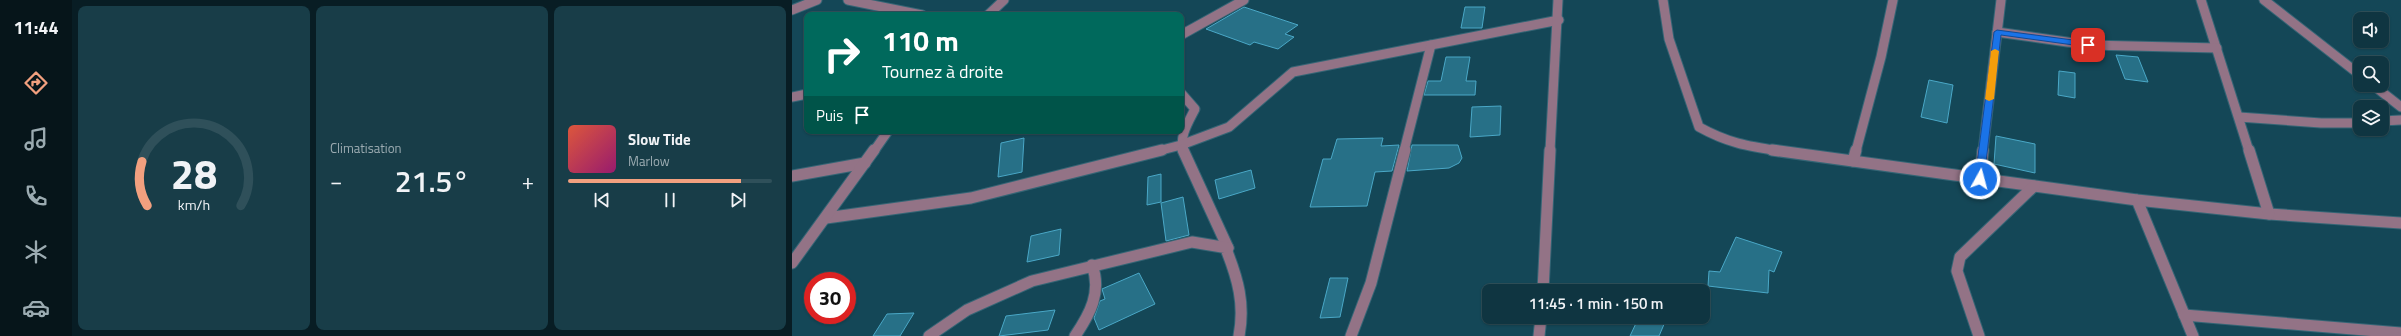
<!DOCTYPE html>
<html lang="fr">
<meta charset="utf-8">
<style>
:root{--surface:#0f3541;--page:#183d48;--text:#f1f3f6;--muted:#9babb1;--line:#2f505a;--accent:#f2a07f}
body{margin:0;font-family:"Titillium Web",sans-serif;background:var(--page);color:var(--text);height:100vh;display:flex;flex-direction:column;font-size:15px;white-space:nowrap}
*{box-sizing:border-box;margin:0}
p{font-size:13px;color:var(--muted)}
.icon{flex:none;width:22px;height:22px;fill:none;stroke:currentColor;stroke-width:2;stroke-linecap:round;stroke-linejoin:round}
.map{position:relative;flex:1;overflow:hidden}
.side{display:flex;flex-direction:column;gap:6px;padding:6px;background:#081d24;width:720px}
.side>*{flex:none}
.guide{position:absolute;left:12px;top:12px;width:380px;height:122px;border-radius:8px;box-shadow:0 1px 3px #0004,0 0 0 1px var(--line);background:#00695c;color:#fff;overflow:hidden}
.tools{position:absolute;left:1561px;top:12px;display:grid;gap:8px}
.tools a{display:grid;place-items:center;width:36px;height:36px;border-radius:8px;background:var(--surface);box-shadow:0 1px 3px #0004,0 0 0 1px var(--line);font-size:20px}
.speed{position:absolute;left:12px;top:272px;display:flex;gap:8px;font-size:20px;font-weight:700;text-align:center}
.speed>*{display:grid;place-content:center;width:52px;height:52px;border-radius:50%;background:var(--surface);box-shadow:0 1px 3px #0004,0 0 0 1px var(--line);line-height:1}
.speed .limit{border:6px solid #d22;background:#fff;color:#111}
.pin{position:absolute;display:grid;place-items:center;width:34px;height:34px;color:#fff;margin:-17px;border-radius:8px;box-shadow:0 2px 6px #0006}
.me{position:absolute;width:44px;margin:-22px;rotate:7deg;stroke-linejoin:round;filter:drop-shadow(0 0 3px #0008)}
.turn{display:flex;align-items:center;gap:14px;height:84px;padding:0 12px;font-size:18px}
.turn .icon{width:52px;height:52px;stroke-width:2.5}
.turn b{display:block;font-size:28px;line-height:34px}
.then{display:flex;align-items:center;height:38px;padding:0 12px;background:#0003;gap:8px;font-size:15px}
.big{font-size:30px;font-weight:600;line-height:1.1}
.side .widget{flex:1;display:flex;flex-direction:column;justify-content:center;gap:6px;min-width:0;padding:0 14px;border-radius:8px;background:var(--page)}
.side .dial{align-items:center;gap:0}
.dial svg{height:104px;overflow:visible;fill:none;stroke:var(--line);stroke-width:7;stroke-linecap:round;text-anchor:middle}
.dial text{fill:var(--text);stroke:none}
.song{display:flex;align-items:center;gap:12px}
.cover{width:48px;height:48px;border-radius:6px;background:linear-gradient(135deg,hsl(10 70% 55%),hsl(320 70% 35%))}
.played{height:4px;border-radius:2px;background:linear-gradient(90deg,var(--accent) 85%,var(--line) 85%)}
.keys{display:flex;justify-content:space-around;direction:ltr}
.heat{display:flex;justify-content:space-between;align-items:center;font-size:22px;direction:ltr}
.side .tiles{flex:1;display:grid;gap:6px;grid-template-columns:repeat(3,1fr)}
.trip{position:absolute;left:690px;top:284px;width:228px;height:40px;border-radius:8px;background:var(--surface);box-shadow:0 1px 3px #0004,0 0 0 1px var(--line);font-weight:600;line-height:40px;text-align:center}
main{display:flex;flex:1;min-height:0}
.dock{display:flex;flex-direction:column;width:72px;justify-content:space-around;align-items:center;background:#06151a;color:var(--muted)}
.dock .icon{width:28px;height:28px}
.dock .active{color:var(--accent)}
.dock b{font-size:18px;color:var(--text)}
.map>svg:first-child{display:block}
.building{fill:#277087;stroke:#4aa8c7}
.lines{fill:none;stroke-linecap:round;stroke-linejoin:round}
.minor-far1-casing{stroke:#356575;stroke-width:11}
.minor-casing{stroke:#356575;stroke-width:13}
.minor-far1{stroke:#937386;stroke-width:9}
.minor{stroke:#937386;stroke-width:11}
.route{fill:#1a73e8;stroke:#114b97}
.slow{fill:#f59e0b}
</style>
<main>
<nav class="dock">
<b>11:44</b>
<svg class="icon active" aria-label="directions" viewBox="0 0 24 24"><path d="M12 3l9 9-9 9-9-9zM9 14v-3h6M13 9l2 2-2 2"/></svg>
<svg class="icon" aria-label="music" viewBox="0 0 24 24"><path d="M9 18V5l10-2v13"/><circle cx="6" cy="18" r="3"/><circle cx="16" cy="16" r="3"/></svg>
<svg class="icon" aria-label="phone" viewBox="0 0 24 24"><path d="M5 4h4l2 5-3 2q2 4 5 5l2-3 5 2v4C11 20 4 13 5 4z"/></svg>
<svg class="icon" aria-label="climate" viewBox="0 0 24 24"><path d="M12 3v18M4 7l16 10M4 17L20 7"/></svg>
<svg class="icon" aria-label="car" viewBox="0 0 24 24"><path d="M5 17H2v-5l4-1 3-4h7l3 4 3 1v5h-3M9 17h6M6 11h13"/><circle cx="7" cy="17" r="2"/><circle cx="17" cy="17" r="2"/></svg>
</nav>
<section class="side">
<div class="tiles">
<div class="widget dial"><svg viewBox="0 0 100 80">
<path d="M14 69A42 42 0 1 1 86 69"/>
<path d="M14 69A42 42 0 0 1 10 35" stroke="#f2a07f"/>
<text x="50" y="56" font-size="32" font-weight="700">28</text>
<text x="50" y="72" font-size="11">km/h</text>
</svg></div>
<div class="widget"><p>Climatisation</p>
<div class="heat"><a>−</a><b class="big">21.5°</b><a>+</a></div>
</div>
<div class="widget">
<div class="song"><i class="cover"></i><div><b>Slow Tide</b><p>Marlow</p></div></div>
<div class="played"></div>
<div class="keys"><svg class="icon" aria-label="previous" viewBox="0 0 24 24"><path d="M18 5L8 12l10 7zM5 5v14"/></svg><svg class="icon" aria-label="pause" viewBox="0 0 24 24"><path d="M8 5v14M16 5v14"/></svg><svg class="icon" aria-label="next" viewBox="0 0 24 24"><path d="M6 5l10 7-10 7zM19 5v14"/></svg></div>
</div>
</div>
</section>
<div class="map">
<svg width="1609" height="336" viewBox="0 0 1609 336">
<rect width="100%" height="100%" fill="#144757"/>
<!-- building -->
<g class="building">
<path d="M452 7 506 25 493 34 502 37 486 49 462 42 458 45 414 29Z"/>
<path d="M673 7H693L690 28H669Z"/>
<path d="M1324 55 1346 57 1356 82 1333 79Z"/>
<path d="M654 57H678L674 81H684L683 95H632L636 81H649Z"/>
<path d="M1267 71 1283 73V98L1266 95Z"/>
<path d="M1137 80 1161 85 1155 123 1129 117Z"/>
<path d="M709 106 708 135 678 137 680 107Z"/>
<path d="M1204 136 1243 144V173L1202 164Z"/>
<path d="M232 138 230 172 206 177 209 143Z"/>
<path d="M591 138 589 146 607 145 600 171 583 172 575 206 518 207 531 159H539L545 139Z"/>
<path d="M620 145H666L670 158 667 163 657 168 615 171Z"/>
<path d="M459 170 463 188 427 199 423 180Z"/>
<path d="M369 174V202L355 205 356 177Z"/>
<path d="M391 197 397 235 374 241 369 203Z"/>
<path d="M269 229 267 255 235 262 239 236Z"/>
<path d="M944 237 990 252 982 272 977 270 976 293 916 286 917 271 928 272Z"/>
<path d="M347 273 363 304 307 330 302 318 308 301 313 299 310 289Z"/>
<path d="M538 278H556L548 317 528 318Z"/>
<path d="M263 310 256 330 207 336 214 316Z"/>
<path d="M122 313 108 336H81L95 314Z"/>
<path d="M847 317H856L873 322 867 336H838Z"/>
</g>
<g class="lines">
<!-- minor-far1 casing -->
<g class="minor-far1-casing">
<g id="minor-far1">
<path d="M56 0 130 15"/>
<path d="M871 0 877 39 907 127C936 143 955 146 987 151"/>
<path d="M1409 0 1457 151"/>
<path d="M1472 0 1568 75"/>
<path d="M0 10 25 0"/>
<path d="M196 15 212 0"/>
<path d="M1205 32 1296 45 1425 48"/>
<path d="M389 35 452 0"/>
<path d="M1581 85 1609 107"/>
<path d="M389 93 403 109C397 121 386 138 392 151"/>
<path d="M0 97 15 94"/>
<path d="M1447 117 1529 123H1568"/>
<path d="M1590 121 1609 120"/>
<path d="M82 151 96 131"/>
<path d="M366 151 389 145 437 127 501 72 767 20"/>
<path d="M612 151 639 45"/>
<path d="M758 151 766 0"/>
<path d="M1064 151 1089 57 1101 0"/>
<path d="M1191 151 1209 0"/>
</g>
</g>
<!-- minor casing -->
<g class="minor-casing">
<g id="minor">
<path d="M391 150 436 248"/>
<path d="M980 150 1345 200 1477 214 1609 223"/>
<path d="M1457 150 1477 214"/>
<path d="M1061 161 1064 150"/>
<path d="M0 176 73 163"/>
<path d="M1188 179 1191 150"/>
<path d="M1345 200 1401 336"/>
<path d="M34 218 179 198 370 150"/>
<path d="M0 263 82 150"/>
<path d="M751 291 758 150"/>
<path d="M1392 315 1609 333"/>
<path d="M137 336 175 310 240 281 400 242 436 248 434 249C446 279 453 304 447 336"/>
<path d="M283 336C298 314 310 292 300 265"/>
<path d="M559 336 579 283 613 150"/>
<path d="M747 336 749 317"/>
<path d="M1187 336 1165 271 1168 257 1242 186"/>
</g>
</g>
<!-- minor-far1 -->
<use href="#minor-far1" class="minor-far1"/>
<!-- minor -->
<use href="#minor" class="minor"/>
</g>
<!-- route -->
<path class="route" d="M1205 30 1296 42 1300 45 1296 47 1209 35 1192 179 1188 182 1183 179 1202 32Z"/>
<!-- slow -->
<path class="slow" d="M1203 49 1207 51 1202 99 1197 101 1193 99 1199 51Z"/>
</svg>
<div class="tools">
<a><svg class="icon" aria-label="sound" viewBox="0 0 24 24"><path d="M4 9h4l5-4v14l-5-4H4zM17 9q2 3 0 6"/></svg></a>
<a><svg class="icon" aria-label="search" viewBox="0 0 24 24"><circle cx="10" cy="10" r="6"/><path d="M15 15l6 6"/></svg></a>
<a><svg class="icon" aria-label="layers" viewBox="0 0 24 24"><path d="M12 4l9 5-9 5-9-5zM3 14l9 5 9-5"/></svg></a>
</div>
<div class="speed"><div class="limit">30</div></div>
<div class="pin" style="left:1296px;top:45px;background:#d93025"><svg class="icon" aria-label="arrive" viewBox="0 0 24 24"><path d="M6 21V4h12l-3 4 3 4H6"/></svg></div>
<svg class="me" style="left:1188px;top:179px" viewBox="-20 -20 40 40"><circle r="17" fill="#1a73e8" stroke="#fff" stroke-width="3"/><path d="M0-11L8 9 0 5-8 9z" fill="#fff"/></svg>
<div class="trip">11:45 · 1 min · 150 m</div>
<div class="guide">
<div class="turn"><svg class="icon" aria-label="right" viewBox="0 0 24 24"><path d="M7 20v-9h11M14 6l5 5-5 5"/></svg><div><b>110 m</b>Tournez à droite</div></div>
<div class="then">Puis<svg class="icon" aria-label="arrive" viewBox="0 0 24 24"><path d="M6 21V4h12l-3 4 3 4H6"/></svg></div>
</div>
</div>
</main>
